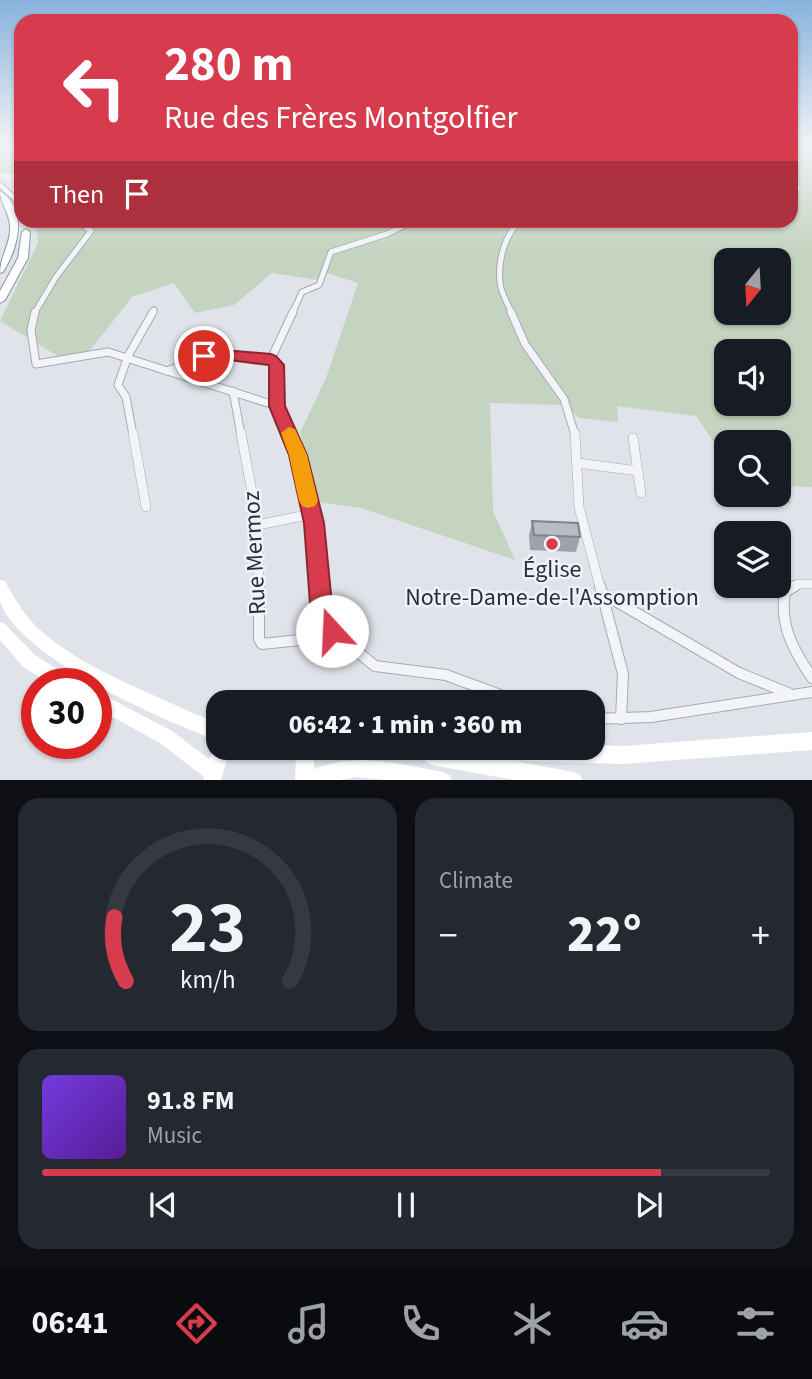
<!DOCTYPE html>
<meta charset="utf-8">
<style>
:root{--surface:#171b24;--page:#242831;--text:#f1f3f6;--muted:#9ea1a6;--line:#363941;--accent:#d73c4e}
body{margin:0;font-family:"Source Sans 3",sans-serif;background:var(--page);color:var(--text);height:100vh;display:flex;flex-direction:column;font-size:26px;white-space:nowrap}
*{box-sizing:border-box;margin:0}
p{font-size:23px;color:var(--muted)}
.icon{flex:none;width:38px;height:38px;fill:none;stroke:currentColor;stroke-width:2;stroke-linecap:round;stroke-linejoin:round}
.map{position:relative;height:780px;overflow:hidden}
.drawer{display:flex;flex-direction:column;gap:18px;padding:18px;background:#0d0f14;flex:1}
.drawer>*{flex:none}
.top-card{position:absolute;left:14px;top:14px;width:784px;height:214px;border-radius:21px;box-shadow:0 2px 5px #0004;background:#d73c4e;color:#fff;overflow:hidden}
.needle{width:46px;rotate:198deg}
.buttons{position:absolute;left:714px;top:248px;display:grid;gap:14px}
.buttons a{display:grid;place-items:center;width:77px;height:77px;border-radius:14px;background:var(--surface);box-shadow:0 2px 5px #0004;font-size:35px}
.speed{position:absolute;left:21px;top:668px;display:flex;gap:14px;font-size:35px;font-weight:700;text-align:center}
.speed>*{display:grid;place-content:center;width:91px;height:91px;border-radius:50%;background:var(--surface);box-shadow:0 2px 5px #0004;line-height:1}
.speed .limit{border:10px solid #d22;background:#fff;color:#111}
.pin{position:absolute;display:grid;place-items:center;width:60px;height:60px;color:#fff;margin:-30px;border:4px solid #fff;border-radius:50%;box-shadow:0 2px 7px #0007}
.me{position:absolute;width:77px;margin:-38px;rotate:340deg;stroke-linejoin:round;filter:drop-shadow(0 0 5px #0008)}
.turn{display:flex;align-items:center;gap:24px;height:147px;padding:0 35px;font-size:32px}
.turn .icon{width:91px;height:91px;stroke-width:2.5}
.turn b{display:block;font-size:49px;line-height:60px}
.then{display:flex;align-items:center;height:66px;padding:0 35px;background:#0003;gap:14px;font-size:26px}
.big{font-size:52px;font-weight:800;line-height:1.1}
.drawer .tile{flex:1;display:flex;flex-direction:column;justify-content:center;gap:10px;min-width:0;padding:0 24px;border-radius:21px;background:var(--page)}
.drawer .dial{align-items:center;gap:0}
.dial svg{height:182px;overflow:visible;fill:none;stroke:var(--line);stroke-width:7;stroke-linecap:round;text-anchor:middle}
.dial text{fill:var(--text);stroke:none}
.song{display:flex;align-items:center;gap:21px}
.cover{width:84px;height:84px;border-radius:10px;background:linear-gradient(135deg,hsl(260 70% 55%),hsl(270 70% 35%))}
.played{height:7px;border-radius:4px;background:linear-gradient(90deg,var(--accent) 85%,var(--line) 85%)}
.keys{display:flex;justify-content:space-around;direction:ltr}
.heat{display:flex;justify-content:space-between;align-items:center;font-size:38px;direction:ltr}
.drawer .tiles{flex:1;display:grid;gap:18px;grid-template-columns:1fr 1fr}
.tile:last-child{grid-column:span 2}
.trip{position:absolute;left:206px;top:690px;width:399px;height:70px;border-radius:21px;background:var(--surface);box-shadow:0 2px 5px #0004;font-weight:800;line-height:70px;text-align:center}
.dock{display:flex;height:112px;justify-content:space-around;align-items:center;background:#090b0e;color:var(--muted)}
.dock .icon{width:49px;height:49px}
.dock .selected{color:var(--accent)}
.dock b{font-size:32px;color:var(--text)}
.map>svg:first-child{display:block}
.green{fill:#c4d4c0;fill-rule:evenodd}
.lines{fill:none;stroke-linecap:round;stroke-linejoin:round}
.minor-far4-casing{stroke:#a5aab4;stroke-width:5}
.minor-far3-casing{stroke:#a5aab4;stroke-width:7}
.minor-far2-casing{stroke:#a5aab4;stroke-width:9}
.minor-far1-casing{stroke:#a5aab4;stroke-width:10}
.minor-casing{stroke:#a5aab4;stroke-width:12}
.trunk-casing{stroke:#8690a1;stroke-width:2}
.minor-far4{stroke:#f3f4f8;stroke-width:4.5}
.minor-far3{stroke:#f3f4f8;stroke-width:5}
.minor-far2{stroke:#f3f4f8;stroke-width:7}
.minor-far1{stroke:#f3f4f8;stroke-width:9}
.minor{stroke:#f3f4f8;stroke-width:10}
.secondary{fill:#fff;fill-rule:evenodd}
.trunk{fill:#fff;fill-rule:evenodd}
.wall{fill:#9da2ab}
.building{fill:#b6bcc7;stroke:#7f848b;stroke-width:2}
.route{fill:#d73c4e;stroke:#8c2733;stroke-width:2}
.slow{fill:#f59e0b}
.poi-dot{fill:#d73c4e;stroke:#eff2f7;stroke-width:2.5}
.labels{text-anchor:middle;stroke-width:5;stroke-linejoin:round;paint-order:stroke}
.near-street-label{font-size:24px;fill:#273042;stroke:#eff2f7}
.near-poi-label{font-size:24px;fill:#273042;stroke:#eff2f7}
</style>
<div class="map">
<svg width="812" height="781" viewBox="0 0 812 781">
<rect width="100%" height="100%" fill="#e0e3ea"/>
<!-- green -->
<g class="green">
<path d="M0 143H21V182L17 178 0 172Z"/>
<path d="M791 143H812V487L786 486 791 504 760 495H779V443H726V460L696 416 617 406 618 422 579 418 564 405 490 403 493 511 515 560 361 508 317 502 300 433 326 378 358 283 327 273 318 280 272 273 234 305 195 313 174 283 132 297 91 349 66 361 0 321 38 243 36 221 791 220ZM726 261H779V313H726ZM726 352H779V404H726Z"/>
</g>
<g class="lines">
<!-- minor-far4 casing -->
<g class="minor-far4-casing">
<g id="minor-far4">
<path d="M0 175 17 177 21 182"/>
<path d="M791 180 799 188"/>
</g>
</g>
<!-- minor-far3 casing -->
<g class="minor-far3-casing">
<g id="minor-far3">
<path d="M34 314 56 277 91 231 76 220"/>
<path d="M152 314 154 310"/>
<path d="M292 314 302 292 319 285 331 252 387 234 415 220"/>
<path d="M512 314C509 306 503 296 501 288 496 265 504 235 521 220"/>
</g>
</g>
<!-- minor-far2 casing -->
<g class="minor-far2-casing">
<g id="minor-far2">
<path d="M35 312 31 330 36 364 108 352 277 406"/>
<path d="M511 312 525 344 564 399 575 435"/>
<path d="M167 371 212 354 271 359"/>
<path d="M233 391 241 435"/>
<path d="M133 435 126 397 118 385 128 356 153 312"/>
<path d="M289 435 277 406 276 365 271 359 293 312"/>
</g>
</g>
<!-- minor-far1 casing -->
<g class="minor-far1-casing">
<g id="minor-far1">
<path d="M133 433 146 507"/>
<path d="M241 433 258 525 259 587"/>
<path d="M288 433C310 482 315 534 319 587"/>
<path d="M575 433 579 507 600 587"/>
<path d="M633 438 641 493"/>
<path d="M578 463 638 471"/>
<path d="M258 525 312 514"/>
<path d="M792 587 798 584H812"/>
</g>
</g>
<!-- minor casing -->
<g class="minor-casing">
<g id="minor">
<path d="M259 586V639L262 644 319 638 332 631"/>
<path d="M319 586 322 617 332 631 375 666 446 675 519 702"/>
<path d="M600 586 623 674 621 719"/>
<path d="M795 586 785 592C779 625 794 651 812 678"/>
<path d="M602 593 739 673 788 693"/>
<path d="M593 719 651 717 812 692"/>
</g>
</g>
<!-- trunk casing -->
<g class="trunk-casing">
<g id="trunk">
<path d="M0 182 21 201V207L0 188Z"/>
<path d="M0 191C29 209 18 248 3 272L0 273C0 257 10 245 10 229 11 214 0 204 0 191Z"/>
<path d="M26 229 30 232 28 258 5 300 0 303V291L18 258 22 232Z"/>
</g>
</g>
<!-- minor-far4 -->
<use href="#minor-far4" class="minor-far4"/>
<!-- minor-far3 -->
<use href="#minor-far3" class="minor-far3"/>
<!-- minor-far2 -->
<use href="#minor-far2" class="minor-far2"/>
<!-- minor-far1 -->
<use href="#minor-far1" class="minor-far1"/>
<!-- minor -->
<use href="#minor" class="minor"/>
<!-- secondary -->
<g class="secondary">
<path d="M0 580 5 581C15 599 24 615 39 629 72 659 115 678 155 696 176 705 197 716 219 723V741C166 722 17 657 0 601 0 595 0 586 0 580Z"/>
<path d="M0 622 5 624 35 655 72 678 74 684H51L23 667 0 640Z"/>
<path d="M96 691 172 731 209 759 219 741V747H234L226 762 221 781H203L204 777 160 743 96 708Z"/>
<path d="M812 732V750L623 764 514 761 574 772 580 775 583 781H520L432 765 426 762 424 759C408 759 391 760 375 753L372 747H593V745L623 746Z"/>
<path d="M293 747H311L314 756V769C357 752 399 764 443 772L449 775 452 781H394L357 777 333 781H295L296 756Z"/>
</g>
<!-- trunk -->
<use href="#trunk" class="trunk"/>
</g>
<!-- wall -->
<path class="wall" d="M532 521 580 537 576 552 530 550 529 536Z"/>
<!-- building -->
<path class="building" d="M532 521 578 523 580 537 534 535Z"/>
<!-- sky -->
<linearGradient id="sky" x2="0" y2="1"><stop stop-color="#88b2dd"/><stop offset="0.57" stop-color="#f1f2f6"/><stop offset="1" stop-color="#f1f2f6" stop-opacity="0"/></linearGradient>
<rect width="812" height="252" fill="url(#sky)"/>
<!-- route -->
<path class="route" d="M212 349 271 354 276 356 284 365 285 406 307 455 324 523 333 614 343 631 340 639 332 642 324 639 311 617 304 523 289 455 269 406V365L213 358 204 361 196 356Z"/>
<!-- slow -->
<path class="slow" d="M289 427 295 429 307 455 318 501 315 506 308 508 302 506 299 501 289 455 281 433Z"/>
<!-- markers -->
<circle class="poi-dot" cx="552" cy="544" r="7"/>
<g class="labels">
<!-- near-street labels -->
<g class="near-street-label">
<text transform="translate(254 553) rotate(-93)" y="8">Rue Mermoz</text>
</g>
<!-- near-poi labels -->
<g class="near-poi-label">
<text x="552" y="577">Église<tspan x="552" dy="28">Notre-Dame-de-l'Assomption</tspan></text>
</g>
</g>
</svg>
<div class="buttons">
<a><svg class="needle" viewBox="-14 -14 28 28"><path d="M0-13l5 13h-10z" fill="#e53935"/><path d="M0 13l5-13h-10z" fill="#9ea1a6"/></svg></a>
<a><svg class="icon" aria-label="sound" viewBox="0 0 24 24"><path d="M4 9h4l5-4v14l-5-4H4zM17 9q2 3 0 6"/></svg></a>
<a><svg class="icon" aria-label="search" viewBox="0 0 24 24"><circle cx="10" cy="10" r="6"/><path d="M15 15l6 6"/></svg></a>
<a><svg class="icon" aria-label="layers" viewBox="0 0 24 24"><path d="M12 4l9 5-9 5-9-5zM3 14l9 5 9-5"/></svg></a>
</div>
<div class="speed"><div class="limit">30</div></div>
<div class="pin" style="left:204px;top:356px;background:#d93025"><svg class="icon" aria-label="arrive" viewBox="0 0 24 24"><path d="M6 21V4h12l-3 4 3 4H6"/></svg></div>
<svg class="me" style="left:332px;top:631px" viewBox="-20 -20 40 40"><circle r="19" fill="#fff"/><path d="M0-13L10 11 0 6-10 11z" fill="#d73c4e"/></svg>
<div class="trip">06:42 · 1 min · 360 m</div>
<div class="top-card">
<div class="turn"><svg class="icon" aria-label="left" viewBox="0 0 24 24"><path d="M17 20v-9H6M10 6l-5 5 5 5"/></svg><div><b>280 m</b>Rue des Frères Montgolfier</div></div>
<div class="then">Then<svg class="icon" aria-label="arrive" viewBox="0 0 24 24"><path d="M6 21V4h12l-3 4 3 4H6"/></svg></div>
</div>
</div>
<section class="drawer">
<div class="tiles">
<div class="tile dial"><svg viewBox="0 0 100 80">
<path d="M14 69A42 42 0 1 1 86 69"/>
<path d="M14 69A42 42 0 0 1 9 41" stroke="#d73c4e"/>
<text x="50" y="56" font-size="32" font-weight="700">23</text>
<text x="50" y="72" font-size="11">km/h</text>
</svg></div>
<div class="tile"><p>Climate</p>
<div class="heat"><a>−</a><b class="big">22°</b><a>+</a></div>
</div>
<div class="tile">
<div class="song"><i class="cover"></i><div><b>91.8 FM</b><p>Music</p></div></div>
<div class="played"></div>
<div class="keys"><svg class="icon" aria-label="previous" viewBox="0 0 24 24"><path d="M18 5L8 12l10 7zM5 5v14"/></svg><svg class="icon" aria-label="pause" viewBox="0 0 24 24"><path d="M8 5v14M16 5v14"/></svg><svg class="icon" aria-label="next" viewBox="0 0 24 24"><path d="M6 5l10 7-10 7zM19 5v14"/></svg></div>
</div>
</div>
</section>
<nav class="dock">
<b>06:41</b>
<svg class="icon selected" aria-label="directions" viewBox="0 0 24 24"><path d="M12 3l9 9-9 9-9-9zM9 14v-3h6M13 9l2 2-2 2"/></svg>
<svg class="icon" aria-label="music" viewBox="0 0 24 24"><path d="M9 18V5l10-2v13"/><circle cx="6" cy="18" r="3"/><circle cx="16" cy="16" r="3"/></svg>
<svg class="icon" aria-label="phone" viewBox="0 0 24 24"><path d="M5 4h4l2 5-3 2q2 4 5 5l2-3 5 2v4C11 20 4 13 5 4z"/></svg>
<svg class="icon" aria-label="climate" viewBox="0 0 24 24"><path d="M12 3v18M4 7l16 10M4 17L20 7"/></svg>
<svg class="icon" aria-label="car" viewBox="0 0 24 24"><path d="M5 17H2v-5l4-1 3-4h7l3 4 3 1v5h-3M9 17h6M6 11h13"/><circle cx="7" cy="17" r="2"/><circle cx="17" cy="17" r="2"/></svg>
<svg class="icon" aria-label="filters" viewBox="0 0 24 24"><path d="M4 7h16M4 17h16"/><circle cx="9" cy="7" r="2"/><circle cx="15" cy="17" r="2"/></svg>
</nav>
